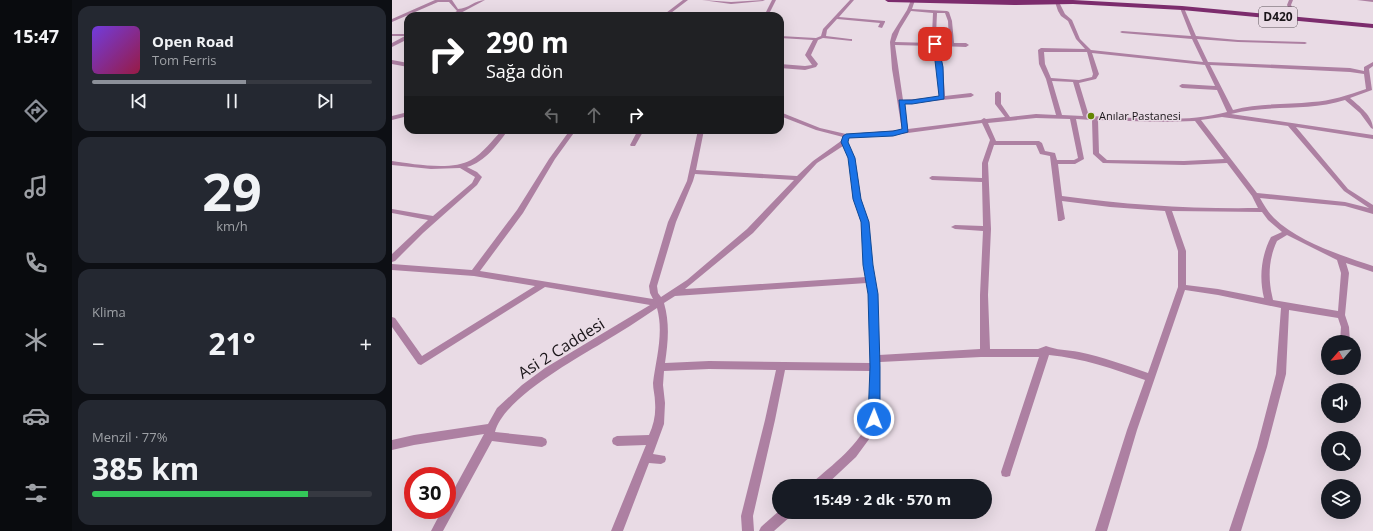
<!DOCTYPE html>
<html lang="tr">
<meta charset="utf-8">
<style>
:root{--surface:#171b24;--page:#242831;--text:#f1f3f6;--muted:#9ea1a6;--line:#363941;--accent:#8c9099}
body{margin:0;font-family:"Open Sans",sans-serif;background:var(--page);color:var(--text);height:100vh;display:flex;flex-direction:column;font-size:15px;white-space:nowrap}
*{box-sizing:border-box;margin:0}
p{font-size:13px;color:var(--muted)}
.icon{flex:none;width:22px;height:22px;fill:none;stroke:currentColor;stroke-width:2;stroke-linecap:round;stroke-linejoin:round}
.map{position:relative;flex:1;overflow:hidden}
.panel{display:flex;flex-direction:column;gap:6px;padding:6px;background:#0d0f14;width:320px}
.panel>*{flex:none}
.hud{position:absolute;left:12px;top:12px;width:380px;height:122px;border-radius:12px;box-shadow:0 4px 16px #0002;background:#202124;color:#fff;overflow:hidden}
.needle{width:26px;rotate:242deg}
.tools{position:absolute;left:929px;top:335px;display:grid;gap:8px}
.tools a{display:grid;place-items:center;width:40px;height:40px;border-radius:50%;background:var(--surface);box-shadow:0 4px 16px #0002;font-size:20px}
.speed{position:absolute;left:12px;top:467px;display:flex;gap:8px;font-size:20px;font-weight:700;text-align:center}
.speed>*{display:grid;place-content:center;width:52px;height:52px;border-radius:50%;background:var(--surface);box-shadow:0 4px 16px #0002;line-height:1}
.speed .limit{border:6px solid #d22;background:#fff;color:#111}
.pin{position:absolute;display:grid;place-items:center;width:34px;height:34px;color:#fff;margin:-17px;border-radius:8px;box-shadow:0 2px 6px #0006}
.me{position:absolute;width:44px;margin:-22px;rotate:1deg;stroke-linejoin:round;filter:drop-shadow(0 0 3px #0008)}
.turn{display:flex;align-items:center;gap:14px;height:84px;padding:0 16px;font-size:18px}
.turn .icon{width:52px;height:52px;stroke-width:2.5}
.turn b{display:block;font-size:28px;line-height:34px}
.lanes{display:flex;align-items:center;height:38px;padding:0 16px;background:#0003;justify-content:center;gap:20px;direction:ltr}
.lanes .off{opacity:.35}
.big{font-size:30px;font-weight:700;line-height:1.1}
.panel .tile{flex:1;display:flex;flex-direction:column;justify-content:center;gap:6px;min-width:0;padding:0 14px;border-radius:12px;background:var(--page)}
.panel .dial{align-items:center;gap:0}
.dial b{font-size:52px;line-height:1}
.song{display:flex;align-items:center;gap:12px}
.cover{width:48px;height:48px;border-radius:6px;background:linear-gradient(135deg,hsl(260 70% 55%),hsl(340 70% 35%))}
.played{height:4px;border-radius:2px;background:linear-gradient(90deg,var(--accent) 55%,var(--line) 55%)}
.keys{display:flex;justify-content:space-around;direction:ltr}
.heat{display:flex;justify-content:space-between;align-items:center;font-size:22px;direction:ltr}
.charge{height:6px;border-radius:3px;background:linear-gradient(90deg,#34c759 77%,var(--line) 0)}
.trip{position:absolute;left:380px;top:479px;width:220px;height:40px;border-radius:20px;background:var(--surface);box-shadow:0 4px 16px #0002;font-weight:700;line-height:40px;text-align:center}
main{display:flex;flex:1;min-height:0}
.tab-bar{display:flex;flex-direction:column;width:72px;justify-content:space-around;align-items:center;background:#090b0e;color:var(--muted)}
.tab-bar .icon{width:28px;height:28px}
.tab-bar .on{color:var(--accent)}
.tab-bar b{font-size:18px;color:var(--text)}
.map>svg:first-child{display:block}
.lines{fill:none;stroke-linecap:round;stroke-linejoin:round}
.street{fill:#ad80a2;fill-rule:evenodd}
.primary{fill:#7c2c6d;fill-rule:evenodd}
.route{fill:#1a73e8;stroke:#114b97}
.poi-dot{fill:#648603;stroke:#e9dbe5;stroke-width:1.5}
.labels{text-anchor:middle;stroke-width:3;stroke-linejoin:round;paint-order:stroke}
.far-poi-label{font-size:11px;fill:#1a1519;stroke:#e9dbe5;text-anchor:start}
.shield{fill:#e9dbe5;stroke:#585056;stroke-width:1}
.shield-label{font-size:12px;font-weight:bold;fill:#1a1519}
.near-street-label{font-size:16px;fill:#1a1519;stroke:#e9dbe5}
</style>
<main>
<nav class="tab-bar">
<b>15:47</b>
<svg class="icon on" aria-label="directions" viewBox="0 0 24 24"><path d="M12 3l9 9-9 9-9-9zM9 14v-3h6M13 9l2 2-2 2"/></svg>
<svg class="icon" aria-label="music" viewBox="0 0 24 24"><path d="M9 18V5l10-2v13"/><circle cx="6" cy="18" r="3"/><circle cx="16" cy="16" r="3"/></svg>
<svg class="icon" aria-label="phone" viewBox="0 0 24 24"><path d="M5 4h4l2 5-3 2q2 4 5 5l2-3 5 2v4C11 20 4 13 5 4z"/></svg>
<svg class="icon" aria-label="climate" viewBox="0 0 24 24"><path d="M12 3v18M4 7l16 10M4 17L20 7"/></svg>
<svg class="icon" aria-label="car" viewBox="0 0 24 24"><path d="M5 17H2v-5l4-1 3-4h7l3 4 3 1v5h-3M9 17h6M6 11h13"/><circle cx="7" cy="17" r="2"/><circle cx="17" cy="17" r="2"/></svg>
<svg class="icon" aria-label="filters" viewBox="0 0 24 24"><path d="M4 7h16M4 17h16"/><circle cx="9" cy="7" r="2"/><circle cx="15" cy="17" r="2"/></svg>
</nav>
<section class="panel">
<div class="tile">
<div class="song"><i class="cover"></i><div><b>Open Road</b><p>Tom Ferris</p></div></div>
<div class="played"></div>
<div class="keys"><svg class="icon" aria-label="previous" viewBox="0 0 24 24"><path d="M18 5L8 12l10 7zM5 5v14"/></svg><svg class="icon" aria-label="pause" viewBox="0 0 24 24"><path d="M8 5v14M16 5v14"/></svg><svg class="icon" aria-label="next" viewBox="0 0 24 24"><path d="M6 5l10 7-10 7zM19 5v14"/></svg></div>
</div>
<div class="tile dial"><b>29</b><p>km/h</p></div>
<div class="tile"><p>Klima</p>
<div class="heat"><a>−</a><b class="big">21°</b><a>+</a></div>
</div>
<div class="tile"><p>Menzil · 77%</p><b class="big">385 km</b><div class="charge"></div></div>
</section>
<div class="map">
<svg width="981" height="531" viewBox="0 0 981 531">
<rect width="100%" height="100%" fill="#e9dbe5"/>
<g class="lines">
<!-- street -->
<g class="street">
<path d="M43 0H60L66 9C76 9 83 0 93 0L63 16H57L65 11 57 2H46L0 22V19Z"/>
<path d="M291 0H296L275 16H270Z"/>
<path d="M310 0 339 2 373 0 371 1 339 4Z"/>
<path d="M380 0H384L376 16H372Z"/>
<path d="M458 0H462L447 17 493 21V22L490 28 486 27 488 23 445 19 435 30 434 36 458 39H460V41L431 38 426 40 419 55 426 64 424 67 413 70 388 68V64L413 66 420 65 413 55 421 40 388 38V36L424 38 429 36 431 29Z"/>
<path d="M519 0H523L520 9 555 11 557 12 560 21 562 43H574L577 45 574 47 547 46 551 67 553 96 579 93 582 95 579 97 512 104 516 129 589 120 592 118 594 119 613 117 603 104V93L606 91 609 93V104L618 117 644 114 664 115 654 79 647 64 646 50 649 48 693 49 684 39 676 21 669 16 666 11 663 2 665 1 667 2 673 14 680 20 688 39 699 50 811 62 800 39 730 33 728 32 730 31 799 36 788 8 790 7 792 8 804 36 846 40 913 42 915 43 913 44 846 42 805 39 816 62 958 68 972 71V67L981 62V66L977 69 980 90 958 98C967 106 981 116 981 129L979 128 968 113 953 100C916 112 876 104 839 114L981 135V139L904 127 956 189 981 205V214L953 206 868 198C872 205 876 212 882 218 905 241 950 256 981 266V272L954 263 957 273 953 315 957 327 958 342H948L949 327 946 318 897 310 894 374 875 447 849 531H837L865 447 884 374 889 308 826 295 793 290 745 430 715 531H703L735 430 753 380C722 369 690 358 657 355L619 472 618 476 614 477 610 476 609 472 647 357H589L488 362 487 419 483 431 464 457 433 486H420L421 482C438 467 471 442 476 420 480 409 478 384 478 371L393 370 383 420 361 516 362 531H350L349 516 373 420 384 370 317 369 272 371 271 385 273 403 272 424 261 454 273 456 274 459 273 462 269 464 257 463 231 531H219L254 445 225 446 221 444 220 441 221 438 225 436 257 435C262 424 264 414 263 402 263 396 261 389 261 383 264 359 272 333 265 308 247 320 229 332 210 343 182 360 111 399 103 432L150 437 154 439 155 442 154 445 150 447 100 441 51 531H39L50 510H55V502L92 434 22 445 0 450V440L22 435 96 424 105 408 130 385 153 368 258 305 153 287 29 365 26 364 0 327V317L3 318 30 356 143 286 82 276 0 270V264L80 270 125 210 157 159 178 130H184L163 159 131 213 88 271 261 299 258 293 257 286 276 222 295 181 306 130H312L304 170 405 176 421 161 449 141 451 137 424 130 388 116V112L428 128 454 134 510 130 500 69 498 42 500 34 515 10ZM519 11 541 13 540 35 541 43 503 42 508 29ZM545 13H553L556 21 557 43H546L544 35ZM503 45 541 46 545 67 547 97 511 100ZM652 52H695L701 74 700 77 687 80 659 78 653 64ZM700 53 813 65 823 86 790 84 787 86 790 88 825 90 835 112C791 124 742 117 697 116L687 83 704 79 707 74ZM818 65 958 72 972 74 974 89C956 95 939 101 920 102 894 105 866 103 841 110ZM660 81 681 82 691 116 670 115ZM830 117 896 126 952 191 977 208 953 202 865 193 809 120ZM644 118 678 119 686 158 682 160H665L663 153 653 151 650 143 647 141H604L596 123ZM684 119 700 120 701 154 711 163 792 165 835 163 860 196 866 208C800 209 735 205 670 196L666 164H683L692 159ZM706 120 770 122 803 121 832 159 792 161 715 160 707 153ZM590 123 598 140 590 163V178L540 176 537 178 540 180 590 182 591 226 563 225 559 227 563 229 591 231 588 295V349L487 355 485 294 480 265 477 222 469 199 463 158 455 142 457 138 501 135ZM602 145H644L648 154 658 156 666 221H669L673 219 670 201 718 207 773 211 786 251V287L756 373C733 365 711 357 687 352 676 350 664 350 654 346L646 349H598L596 295 599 229 596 163ZM451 146 457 158 461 199 469 222 474 277 293 289 361 233 425 163ZM303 174 402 180 355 229 295 280 269 297 266 293 265 286 284 222 301 181ZM780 211 870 212 876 220 890 232 879 237C869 256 867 278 872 298L826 289 794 285V251ZM895 235 945 260 949 273 946 311 881 300C876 280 876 260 885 241ZM475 283 477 294 478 363 317 361 273 363C276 342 278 324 272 303L283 296Z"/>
<path d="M897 0H901L899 5 906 19V20H902L895 5Z"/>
<path d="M965 0H981V2Z"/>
<path d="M0 34H16V39L0 47V43L13 36H0Z"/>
<path d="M0 60 16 63V67L0 64Z"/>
<path d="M16 112V116L0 120V116Z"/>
<path d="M110 130H116C106 144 93 162 75 167L85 172 90 177 85 185 31 233 3 261 0 262V254L36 220 0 213V209L41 216 80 183 83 177 68 168 39 169 0 165V161C21 164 60 171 79 160 91 153 100 141 110 130Z"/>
<path d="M246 130H252L243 146H239L238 145Z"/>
<path d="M387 511 401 512 399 516 382 531H367L369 527Z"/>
</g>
<!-- primary -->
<path class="primary" d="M493 0H681L790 6 981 24V28L790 10 681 4 622 5 496 2Z"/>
</g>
<!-- route -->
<path class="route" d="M541 43 546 44 551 67 552 99 520 104H513L516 132 501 136 457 138 456 142 463 158 469 199 477 222 481 265 486 294 488 367V419L486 422 482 424 478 422 476 419 478 367 476 294 471 265 469 222 461 199 456 158 449 142 451 136 454 134 501 131 510 129 507 100H520L547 96Z"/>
<!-- markers -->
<circle class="poi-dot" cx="699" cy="116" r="4"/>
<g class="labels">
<!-- far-poi labels -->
<g class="far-poi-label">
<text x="707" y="120">Anılar Pastanesi</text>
</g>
<!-- shield labels -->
<rect class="shield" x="867" y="7" width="38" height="20" rx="3"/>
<g class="shield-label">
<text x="886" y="21">D420</text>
</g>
<!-- near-street labels -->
<g class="near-street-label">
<text transform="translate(169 348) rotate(-32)" y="6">Asi 2 Caddesi</text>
</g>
</g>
</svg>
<div class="tools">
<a><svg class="needle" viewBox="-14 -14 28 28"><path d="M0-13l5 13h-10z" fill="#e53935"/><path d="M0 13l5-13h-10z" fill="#9ea1a6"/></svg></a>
<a><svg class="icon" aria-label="sound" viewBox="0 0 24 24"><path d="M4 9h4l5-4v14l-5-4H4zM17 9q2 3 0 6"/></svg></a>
<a><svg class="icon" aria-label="search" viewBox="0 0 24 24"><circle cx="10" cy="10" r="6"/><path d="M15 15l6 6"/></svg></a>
<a><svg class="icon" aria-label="layers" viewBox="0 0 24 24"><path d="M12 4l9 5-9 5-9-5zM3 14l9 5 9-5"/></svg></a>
</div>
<div class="speed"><div class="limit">30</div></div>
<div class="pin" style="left:543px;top:44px;background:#d93025"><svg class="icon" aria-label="arrive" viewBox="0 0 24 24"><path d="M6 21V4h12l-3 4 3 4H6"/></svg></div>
<svg class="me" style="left:482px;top:419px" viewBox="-20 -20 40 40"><circle r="17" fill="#1a73e8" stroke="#fff" stroke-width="3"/><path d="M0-11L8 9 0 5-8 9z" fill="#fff"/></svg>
<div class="trip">15:49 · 2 dk · 570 m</div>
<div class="hud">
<div class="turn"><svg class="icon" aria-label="right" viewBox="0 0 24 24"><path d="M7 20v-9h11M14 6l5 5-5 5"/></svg><div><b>290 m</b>Sağa dön</div></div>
<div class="lanes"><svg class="icon off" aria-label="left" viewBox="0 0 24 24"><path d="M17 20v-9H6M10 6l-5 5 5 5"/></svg><svg class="icon off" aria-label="ahead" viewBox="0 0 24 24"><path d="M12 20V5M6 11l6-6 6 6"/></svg><svg class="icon" aria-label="right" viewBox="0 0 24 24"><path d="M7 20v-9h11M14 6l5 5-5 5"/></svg></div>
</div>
</div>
</main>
